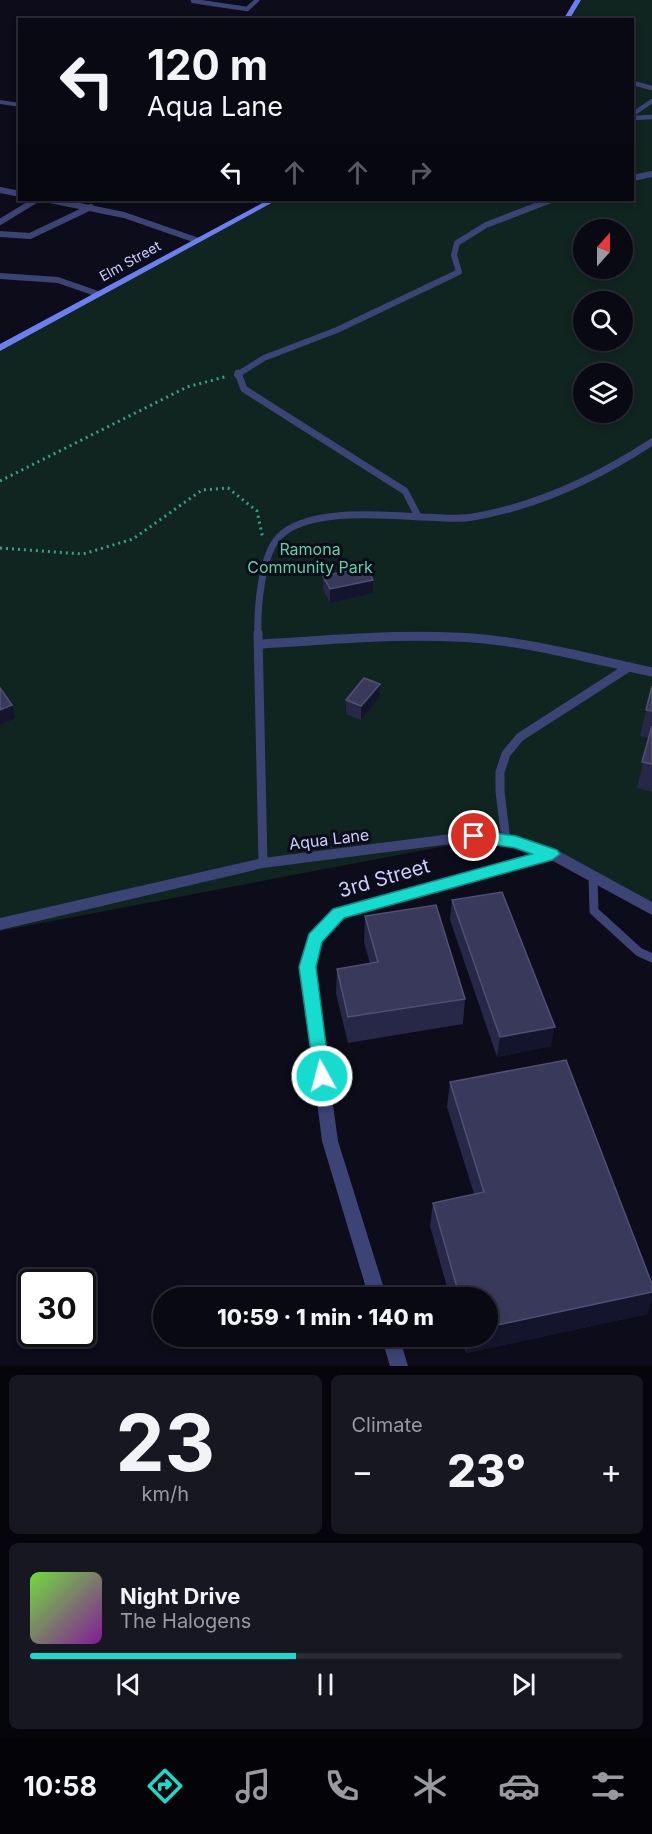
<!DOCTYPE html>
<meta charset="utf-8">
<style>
:root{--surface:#090914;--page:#171722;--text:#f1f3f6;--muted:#999aa0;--line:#292a34;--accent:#15dcce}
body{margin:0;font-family:Inter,sans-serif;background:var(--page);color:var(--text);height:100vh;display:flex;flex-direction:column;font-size:22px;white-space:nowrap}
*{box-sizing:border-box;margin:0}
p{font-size:20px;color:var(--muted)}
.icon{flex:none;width:33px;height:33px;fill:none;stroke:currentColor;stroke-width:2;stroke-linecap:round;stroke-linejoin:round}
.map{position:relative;height:1366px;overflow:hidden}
.panel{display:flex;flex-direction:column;gap:9px;padding:9px;background:#05050b;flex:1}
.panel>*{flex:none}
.guide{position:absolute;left:18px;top:18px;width:616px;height:183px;border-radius:0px;box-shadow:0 3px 9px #0003,0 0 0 2px var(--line);background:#090914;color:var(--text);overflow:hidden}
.needle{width:39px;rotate:21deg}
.tools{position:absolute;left:573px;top:219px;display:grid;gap:12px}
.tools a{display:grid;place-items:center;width:60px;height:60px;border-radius:50%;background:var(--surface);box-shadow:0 3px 9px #0003,0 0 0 2px var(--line);font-size:30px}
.speed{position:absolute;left:18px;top:1269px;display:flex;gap:12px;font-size:30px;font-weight:700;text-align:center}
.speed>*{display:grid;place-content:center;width:78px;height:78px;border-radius:50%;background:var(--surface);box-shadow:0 3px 9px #0003,0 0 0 2px var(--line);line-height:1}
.speed .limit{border:3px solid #111;border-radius:9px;background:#fff;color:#111}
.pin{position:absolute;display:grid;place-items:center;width:51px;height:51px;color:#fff;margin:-26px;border:3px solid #fff;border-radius:50%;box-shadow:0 2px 6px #0007}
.me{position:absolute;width:66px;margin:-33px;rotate:353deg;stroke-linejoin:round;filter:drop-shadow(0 0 4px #0008)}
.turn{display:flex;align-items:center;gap:21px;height:126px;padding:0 30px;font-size:27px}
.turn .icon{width:78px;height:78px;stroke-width:2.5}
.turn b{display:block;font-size:42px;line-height:51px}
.lanes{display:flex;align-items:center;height:57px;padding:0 30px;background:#0003;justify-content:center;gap:30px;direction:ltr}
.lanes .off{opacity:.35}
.big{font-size:45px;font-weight:800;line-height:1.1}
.panel .tile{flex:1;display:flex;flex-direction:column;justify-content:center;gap:9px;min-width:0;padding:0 21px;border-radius:9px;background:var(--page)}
.panel .dial{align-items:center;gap:0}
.dial b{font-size:78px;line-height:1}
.song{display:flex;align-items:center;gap:18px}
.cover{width:72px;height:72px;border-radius:9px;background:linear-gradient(135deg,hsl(100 70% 55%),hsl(290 70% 35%))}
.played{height:6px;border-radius:3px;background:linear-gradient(90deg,var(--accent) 45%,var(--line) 45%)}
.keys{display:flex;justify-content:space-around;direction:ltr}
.heat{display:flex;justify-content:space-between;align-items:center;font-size:33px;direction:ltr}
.panel .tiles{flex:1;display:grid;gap:9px;grid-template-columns:1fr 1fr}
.tile:last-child{grid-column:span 2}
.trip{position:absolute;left:153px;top:1287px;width:345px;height:60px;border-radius:30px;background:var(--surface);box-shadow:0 3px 9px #0003,0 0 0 2px var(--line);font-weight:800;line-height:60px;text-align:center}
.menu{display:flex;height:96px;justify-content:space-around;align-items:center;background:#040408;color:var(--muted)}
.menu .icon{width:42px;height:42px}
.menu .on{color:var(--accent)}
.menu b{font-size:27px;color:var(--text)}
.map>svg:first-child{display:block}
.green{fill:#102420;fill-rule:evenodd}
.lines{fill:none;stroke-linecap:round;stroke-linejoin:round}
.path{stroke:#37a289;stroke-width:3;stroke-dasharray:2 4;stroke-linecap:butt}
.lane-far3{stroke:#3c4375;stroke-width:4.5}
.lane-far2{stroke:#3c4375;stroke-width:6}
.lane-far1{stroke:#3c4375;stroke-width:7}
.lane{stroke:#3c4375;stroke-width:9}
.street{fill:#3c4375;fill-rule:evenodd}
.secondary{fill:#6b7ff1;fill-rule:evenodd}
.wall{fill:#272747}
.shaded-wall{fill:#15142d}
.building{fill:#39395b;stroke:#505074;stroke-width:1.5}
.route{fill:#15dcce;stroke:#0e8f86;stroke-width:1.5}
.labels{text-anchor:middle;stroke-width:6;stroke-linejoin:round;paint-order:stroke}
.far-street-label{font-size:14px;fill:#cbcefa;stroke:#0c0c1a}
.park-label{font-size:16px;fill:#5fd2a1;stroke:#0c0c1a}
.street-label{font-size:16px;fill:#cbcefa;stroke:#0c0c1a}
.near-street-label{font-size:20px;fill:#cbcefa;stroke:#0c0c1a}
</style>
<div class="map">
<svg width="652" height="1366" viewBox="0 0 652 1366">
<rect width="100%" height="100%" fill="#0c0c1a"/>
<!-- green -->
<path class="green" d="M578 0H652V909C595 879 539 838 472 841L0 931V348L274 200H633V20L566 19ZM584 230H622V268H584ZM584 302H622V340H584ZM584 374H622V412H584Z"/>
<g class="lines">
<!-- path -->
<g class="path">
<path d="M0 481 187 387 228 376"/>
<path d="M0 548 83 554 133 539 202 490 228 488 257 511 263 539"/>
</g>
<!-- lane-far3 -->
<g class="lane-far3">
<path d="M195 0 193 1 247 9 257 0"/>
<path d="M633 83 652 88"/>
<path d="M633 114 652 101"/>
<path d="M633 118 652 117"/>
</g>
<!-- lane-far2 -->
<g class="lane-far2">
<path d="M633 178 652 174"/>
<path d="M0 190 20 194"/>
<path d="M50 200 124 215 196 240"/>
<path d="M0 222 36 200"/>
<path d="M0 234 30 236 91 207"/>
<path d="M0 276 58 280 98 294"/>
<path d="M237 375 264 358 337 330 459 272 454 255 457 243 486 225 551 200"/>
</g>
<!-- lane-far1 -->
<g class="lane-far1">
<path d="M238 373 244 389 405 491 418 516"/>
<path d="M258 635C257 611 261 557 278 538 305 507 386 515 423 517 439 517 457 520 473 517 538 506 597 478 652 442"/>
</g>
<!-- lane -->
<g class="lane">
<path d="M258 633 263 863"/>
<path d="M259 644C334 640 410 632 484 639 533 644 581 656 629 667"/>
<path d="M506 841 500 791V772L506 754 520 737 629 667 652 672"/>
<path d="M593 877 594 911 639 952 652 958"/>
</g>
<!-- street -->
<g class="street">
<path d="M0 100 20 103V107L0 104Z"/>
<path d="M474 831 516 837 557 850 652 902V915L551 860 343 917 321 942 314 967 338 1141 387 1298H369L322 1141 300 967 310 935 333 909 535 854 516 847 474 841 263 868 0 930V918L263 858Z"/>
<path d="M381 1336H399L408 1366H390Z"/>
</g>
<!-- secondary -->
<g class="secondary">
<path d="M575 0H581L569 20H563Z"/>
<path d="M268 200H277L0 351V344Z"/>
</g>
</g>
<!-- wall -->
<g class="wall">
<path d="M323 576 373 580V593L330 603 323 590Z"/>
<path d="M652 686V792L637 788 649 738 640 736 646 710Z"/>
<path d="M379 698 361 720 346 714V700Z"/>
<path d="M452 900 551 1046 497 1057 450 920Z"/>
<path d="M365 916 465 999 463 1024 348 1043 336 994 337 969 370 964 364 942Z"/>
<path d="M450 1082 652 1292V1298L647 1314 466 1353 461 1336H488V1298H450L430 1226 433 1203 474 1194 447 1107Z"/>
</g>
<!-- shaded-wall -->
<g class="shaded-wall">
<path d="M373 580V593L330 603V589Z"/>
<path d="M380 684 379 698 361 720V706Z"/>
<path d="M12 705 15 718 0 725V710Z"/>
<path d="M555 1027 551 1046 497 1057 500 1037Z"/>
<path d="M652 1292V1298L647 1314 466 1353 468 1336H488V1327Z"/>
</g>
<!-- building -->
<g class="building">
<path d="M366 567 373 580 330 589 323 576Z"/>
<path d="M364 678 380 684 361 706 346 700Z"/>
<path d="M652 686V711L646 710Z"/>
<path d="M0 688 12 705 0 710Z"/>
<path d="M652 726V764L642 762Z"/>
<path d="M502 892 555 1027 500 1037 452 900Z"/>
<path d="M436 905 465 999 348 1017 337 969 378 962 365 916Z"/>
<path d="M566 1060 652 1284V1292L488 1327V1298H460L433 1203 484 1192 450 1082Z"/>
</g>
<!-- route -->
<path class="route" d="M474 830 516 836 557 850 560 854 552 860 344 918 322 942 316 967 330 1076 328 1081 322 1084 315 1081 299 967 309 934 333 909 532 854 515 848 468 840 466 836Z"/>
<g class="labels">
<!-- far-street labels -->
<g class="far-street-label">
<text transform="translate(130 261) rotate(-29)" y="5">Elm Street</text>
</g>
<!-- park labels -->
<g class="park-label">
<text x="310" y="555">Ramona<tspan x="310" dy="18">Community Park</tspan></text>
</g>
<!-- street labels -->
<g class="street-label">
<text transform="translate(329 839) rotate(-7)" y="6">Aqua Lane</text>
</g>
<!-- near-street labels -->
<g class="near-street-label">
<text transform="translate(384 878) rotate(-16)" y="7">3rd Street</text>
</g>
</g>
</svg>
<div class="tools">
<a><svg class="needle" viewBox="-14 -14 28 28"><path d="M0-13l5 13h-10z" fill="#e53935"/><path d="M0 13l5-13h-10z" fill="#999aa0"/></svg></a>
<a><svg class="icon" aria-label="search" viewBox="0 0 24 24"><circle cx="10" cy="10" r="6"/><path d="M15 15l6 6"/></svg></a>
<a><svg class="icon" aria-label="layers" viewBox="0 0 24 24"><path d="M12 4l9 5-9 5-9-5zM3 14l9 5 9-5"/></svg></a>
</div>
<div class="speed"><div class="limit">30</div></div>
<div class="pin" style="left:474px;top:836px;background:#d93025"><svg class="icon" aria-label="arrive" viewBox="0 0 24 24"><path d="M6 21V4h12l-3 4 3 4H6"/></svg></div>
<svg class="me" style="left:322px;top:1076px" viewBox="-20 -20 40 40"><circle r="17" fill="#15dcce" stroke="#fff" stroke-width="3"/><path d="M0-11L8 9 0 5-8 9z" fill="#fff"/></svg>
<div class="trip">10:59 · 1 min · 140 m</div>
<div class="guide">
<div class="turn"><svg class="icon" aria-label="left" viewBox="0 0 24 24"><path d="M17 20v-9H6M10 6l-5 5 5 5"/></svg><div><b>120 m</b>Aqua Lane</div></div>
<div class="lanes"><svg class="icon" aria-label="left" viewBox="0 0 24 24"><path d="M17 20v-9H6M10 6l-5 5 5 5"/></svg><svg class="icon off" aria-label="ahead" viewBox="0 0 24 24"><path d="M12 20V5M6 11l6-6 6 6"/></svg><svg class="icon off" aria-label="ahead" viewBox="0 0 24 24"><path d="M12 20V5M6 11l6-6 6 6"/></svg><svg class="icon off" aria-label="right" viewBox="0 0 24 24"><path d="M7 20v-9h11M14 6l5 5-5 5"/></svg></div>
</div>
</div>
<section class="panel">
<div class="tiles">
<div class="tile dial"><b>23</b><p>km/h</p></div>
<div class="tile"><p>Climate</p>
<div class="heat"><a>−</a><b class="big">23°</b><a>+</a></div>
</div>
<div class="tile">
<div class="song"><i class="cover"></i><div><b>Night Drive</b><p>The Halogens</p></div></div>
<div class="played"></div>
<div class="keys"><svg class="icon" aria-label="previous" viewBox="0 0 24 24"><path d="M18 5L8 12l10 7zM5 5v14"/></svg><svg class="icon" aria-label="pause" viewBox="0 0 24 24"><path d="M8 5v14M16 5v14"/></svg><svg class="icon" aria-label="next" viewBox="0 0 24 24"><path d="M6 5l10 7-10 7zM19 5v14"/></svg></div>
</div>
</div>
</section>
<nav class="menu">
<b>10:58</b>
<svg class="icon on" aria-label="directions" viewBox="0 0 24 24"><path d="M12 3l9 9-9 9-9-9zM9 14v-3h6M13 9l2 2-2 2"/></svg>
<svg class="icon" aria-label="music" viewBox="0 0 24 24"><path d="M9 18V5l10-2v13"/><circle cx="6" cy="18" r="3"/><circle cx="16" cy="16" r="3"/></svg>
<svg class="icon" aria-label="phone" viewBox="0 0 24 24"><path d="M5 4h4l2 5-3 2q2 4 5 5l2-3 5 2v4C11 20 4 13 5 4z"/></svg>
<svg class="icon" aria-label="climate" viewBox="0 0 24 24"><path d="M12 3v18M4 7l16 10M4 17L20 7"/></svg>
<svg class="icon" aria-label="car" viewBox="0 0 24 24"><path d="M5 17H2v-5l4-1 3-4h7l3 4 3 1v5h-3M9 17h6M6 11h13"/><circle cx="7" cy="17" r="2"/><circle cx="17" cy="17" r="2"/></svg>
<svg class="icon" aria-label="filters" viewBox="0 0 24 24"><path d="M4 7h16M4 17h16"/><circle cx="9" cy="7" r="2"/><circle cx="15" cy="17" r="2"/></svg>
</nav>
